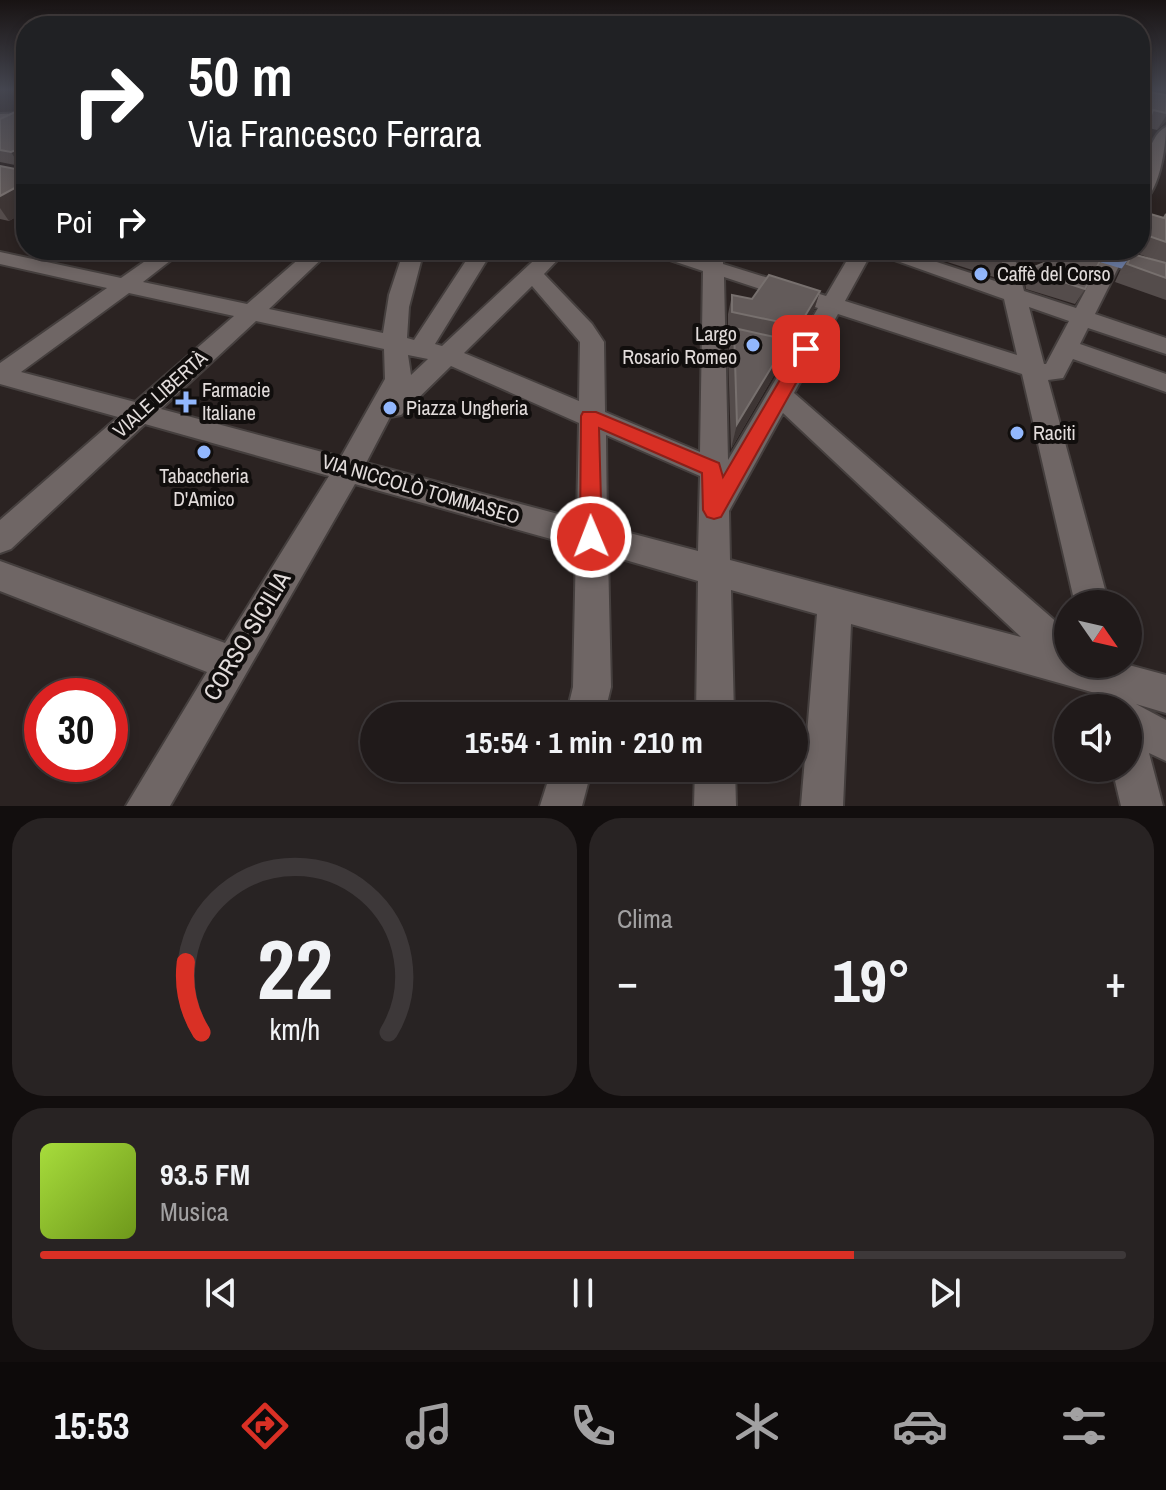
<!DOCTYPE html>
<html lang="it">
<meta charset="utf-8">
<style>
:root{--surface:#201a1a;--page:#282323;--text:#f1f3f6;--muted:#a2a1a2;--line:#3d3839;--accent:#d93025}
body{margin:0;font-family:"Archivo Narrow",sans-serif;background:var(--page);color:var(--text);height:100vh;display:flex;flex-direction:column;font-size:30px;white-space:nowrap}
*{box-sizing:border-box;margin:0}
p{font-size:26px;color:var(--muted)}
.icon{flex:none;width:44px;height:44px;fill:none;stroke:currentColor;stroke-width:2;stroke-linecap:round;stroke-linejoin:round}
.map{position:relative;height:806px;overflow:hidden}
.panel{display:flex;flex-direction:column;gap:12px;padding:12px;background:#120e0e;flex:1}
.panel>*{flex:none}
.banner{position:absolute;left:16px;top:16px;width:1134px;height:244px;border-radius:32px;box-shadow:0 4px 12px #0003,0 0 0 2px var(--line);background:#202124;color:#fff;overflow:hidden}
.needle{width:52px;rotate:124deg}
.buttons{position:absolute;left:1054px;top:590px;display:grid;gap:16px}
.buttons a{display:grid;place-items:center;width:88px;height:88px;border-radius:50%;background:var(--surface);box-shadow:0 4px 12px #0003,0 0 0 2px var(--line);font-size:40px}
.speed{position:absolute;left:24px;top:678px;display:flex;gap:16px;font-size:40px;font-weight:700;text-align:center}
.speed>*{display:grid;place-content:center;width:104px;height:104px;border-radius:50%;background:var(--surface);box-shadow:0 4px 12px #0003,0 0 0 2px var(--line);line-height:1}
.speed .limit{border:12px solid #d22;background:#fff;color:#111}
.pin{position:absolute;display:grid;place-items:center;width:68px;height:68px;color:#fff;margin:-34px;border-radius:16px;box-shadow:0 4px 12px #0006}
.me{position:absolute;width:88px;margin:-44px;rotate:359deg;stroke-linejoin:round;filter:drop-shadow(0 0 6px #0008)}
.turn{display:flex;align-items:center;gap:28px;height:168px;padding:0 40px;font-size:36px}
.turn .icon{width:104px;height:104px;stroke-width:2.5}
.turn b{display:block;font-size:56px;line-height:68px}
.then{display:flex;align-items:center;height:76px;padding:0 40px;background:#0003;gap:16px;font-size:30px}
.big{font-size:60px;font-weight:700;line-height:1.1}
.panel .card{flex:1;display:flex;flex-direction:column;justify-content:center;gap:12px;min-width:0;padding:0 28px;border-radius:32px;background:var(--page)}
.panel .dial{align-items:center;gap:0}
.dial svg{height:208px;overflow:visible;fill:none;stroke:var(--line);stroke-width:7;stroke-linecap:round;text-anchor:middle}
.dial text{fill:var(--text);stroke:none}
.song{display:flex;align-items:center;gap:24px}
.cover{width:96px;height:96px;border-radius:12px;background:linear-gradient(135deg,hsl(80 70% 55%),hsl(80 70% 35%))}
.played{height:8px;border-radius:4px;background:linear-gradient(90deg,var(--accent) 75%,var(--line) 75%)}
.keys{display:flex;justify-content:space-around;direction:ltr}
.heat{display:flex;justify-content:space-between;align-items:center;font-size:44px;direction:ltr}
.panel .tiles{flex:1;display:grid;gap:12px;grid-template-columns:1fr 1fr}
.card:last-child{grid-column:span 2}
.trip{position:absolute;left:360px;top:702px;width:448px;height:80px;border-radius:40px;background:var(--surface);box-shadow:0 4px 12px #0003,0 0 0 2px var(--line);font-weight:700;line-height:80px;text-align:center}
.menu{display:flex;height:128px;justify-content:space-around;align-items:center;background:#0d0a0a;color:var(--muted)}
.menu .icon{width:56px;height:56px}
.menu .selected{color:var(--accent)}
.menu b{font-size:36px;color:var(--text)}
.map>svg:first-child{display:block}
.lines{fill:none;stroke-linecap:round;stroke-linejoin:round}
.minor-casing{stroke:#453f3e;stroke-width:4}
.major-casing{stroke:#453f3e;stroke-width:4}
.minor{fill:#6f6665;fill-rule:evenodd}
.major{fill:#6b7ca3;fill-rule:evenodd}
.wall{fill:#544c4b}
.shaded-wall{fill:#3d3534}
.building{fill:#635b5a;stroke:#77706e;stroke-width:2}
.route{fill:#d93025;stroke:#8d1f18;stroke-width:2}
.poi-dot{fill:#92b7fd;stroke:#110e0d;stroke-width:3}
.labels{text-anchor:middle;stroke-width:8;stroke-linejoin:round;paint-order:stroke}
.poi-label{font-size:20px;fill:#e2dcdb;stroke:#110e0d;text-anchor:start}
.street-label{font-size:20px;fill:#e2dcdb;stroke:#110e0d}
.near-street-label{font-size:24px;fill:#e2dcdb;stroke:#110e0d}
</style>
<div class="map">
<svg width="1166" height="806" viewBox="0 0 1166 806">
<rect width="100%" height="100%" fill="#2b2322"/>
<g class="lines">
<!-- minor casing -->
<g class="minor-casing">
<g id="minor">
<path d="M26 113V121L0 122V114Z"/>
<path d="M1166 127C1166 145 1159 197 1140 202 1140 183 1147 135 1166 127Z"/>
<path d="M161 250H184L143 282 247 304 309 250H331L269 309 383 333 389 295 404 250H424L409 307 407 338 414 340 473 250H493L435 344 442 346 545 250H567L544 274 592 324 604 342 605 412 700 452 703 271 652 254 649 250H680L703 257V250H723V264L826 296 853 250H900L1001 283 993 250H1013L1024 291 1076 308 1107 250H1127L1095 314 1166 338V354L1088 328 1080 344 1166 374V392L1073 359 1063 378 1048 380 1109 604H1075L1022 374 838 314 794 393 1068 632V664H1125L1166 675V713L1136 704 1166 720V761L1149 753 1163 806H1121L1112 768H1128V708H1099L1095 693 851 624 843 806H801L817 614 731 590 734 716H696L698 581 608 555 611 687 604 716H566L573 687 576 546 355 484 170 806H126L207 672 0 591V561L225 643 329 476 145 424 11 549 0 553V520L118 417 0 384V363L107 288 0 264V252L121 278ZM872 252 1004 299 1017 355 845 301ZM724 277 818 308 728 460ZM532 286 580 342 579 401 464 353ZM129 293 234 316 135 402 21 372ZM1029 307 1069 321 1046 364H1044ZM256 321 384 349 385 379 341 457 161 409ZM408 355 428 359 411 375ZM451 366 579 423 577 519 366 463 390 417 401 415ZM783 413 1021 637 730 560 729 511ZM606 435 700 476 698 551 607 527Z"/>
<path d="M552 768H592L582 806H540Z"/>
<path d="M695 768H735L736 806H694Z"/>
</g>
</g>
<!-- major casing -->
<g class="major-casing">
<path id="major" d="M1076 250H1116L1166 265V282L1080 256Z"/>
</g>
<!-- minor -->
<use href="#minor" class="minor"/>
<!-- major -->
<use href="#major" class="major"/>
</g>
<!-- wall -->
<g class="wall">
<path d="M1140 90 1166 95V121L1157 130 1144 127 1140 132Z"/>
<path d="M0 119 20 166 0 162Z"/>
<path d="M0 166 26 171V211L9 221 0 219Z"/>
<path d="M1140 211 1163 218 1166 214V300L1115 282 1120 271 1132 254 1155 260 1128 250H1140Z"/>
<path d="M942 250H992L1005 257 994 277 938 259Z"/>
<path d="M1025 250H1106L1085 289 1075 304 1026 289 1025 282 1034 267 1047 262Z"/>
<path d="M820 291 814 310 793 346 787 344 780 365 731 449 728 353 733 332 728 331V314L732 295 752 299Z"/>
</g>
<!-- shaded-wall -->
<g class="shaded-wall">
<path d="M1166 116V121L1157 130Z"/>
<path d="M26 146V163L20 166 11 152Z"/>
<path d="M26 182V211L9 221 0 208V196Z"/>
<path d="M820 291 814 310 793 346 799 326Z"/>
<path d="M788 340 780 365 731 449 737 424Z"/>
</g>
<!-- building -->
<g class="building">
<path d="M1140 90H1148L1149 92 1166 95V113L1153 110 1151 115 1140 113Z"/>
<path d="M26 107V146L11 152 0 150V119Z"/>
<path d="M0 166 26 171V182L0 196Z"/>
<path d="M1140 211 1164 218 1166 214V242L1140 233Z"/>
<path d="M981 250H992L1005 257Z"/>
<path d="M1062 250H1106L1085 289 1036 273 1034 267 1069 253Z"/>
<path d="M1132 254 1166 263V278L1127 264Z"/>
<path d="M769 275 820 291 799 326 732 312V295L752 299Z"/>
<path d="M734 328 788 340 737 424Z"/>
</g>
<!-- sky -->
<linearGradient id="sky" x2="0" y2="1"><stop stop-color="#181313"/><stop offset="0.44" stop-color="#44454f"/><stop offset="1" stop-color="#44454f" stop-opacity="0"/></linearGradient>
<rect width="1166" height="203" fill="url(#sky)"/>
<!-- route -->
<path class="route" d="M806 343 815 349 721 517 714 519 707 517 703 510 702 473 599 428 602 537 599 543 591 546 584 543 580 537 581 416 583 412H596L719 463 723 477 798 349Z"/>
<!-- markers -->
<g class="poi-dot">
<circle cx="981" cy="274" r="8"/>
<circle cx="753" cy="345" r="8"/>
<path d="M182 390h8v8h8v8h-8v8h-8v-8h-8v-8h8z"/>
<circle cx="390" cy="408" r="8"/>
<circle cx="1017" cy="433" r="8"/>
<circle cx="204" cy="452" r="8"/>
</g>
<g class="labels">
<!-- poi labels -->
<g class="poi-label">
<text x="997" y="281">Caffè del Corso</text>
<text x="737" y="341" text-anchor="end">Largo<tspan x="737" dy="23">Rosario Romeo</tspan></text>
<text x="202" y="397">Farmacie<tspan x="202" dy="23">Italiane</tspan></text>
<text x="406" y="415">Piazza Ungheria</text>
<text x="1033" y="440">Raciti</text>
<text x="204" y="483" text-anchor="middle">Tabaccheria<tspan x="204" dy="23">D'Amico</tspan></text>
</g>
<!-- street labels -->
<g class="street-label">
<text transform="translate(160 394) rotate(-42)" y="7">VIALE LIBERTÀ</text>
<text transform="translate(421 489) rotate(16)" y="7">VIA NICCOLÒ TOMMASEO</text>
</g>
<!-- near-street labels -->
<g class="near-street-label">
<text transform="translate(247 636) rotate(-59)" y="8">CORSO SICILIA</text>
</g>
</g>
</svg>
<div class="buttons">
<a><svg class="needle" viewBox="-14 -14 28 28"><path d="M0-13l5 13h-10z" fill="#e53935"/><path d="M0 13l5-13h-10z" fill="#a2a1a2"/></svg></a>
<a><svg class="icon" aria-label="sound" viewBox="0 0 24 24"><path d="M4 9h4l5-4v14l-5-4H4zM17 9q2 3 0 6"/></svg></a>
</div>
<div class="speed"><div class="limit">30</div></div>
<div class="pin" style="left:806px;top:349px;background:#d93025"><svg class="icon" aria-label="arrive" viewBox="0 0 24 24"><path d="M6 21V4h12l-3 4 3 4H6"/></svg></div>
<svg class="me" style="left:591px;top:537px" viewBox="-20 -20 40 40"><circle r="17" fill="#d93025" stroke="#fff" stroke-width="3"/><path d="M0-11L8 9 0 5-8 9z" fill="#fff"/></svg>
<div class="trip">15:54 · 1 min · 210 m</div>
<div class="banner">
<div class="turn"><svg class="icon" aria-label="right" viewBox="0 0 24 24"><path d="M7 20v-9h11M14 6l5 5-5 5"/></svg><div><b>50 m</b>Via Francesco Ferrara</div></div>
<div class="then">Poi<svg class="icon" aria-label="right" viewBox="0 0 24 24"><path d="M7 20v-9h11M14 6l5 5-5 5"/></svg></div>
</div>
</div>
<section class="panel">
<div class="tiles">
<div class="card dial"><svg viewBox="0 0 100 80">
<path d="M14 69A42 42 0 1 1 86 69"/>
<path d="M14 69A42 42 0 0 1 8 42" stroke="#d93025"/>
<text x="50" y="56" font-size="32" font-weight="700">22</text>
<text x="50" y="72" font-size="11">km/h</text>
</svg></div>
<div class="card"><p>Clima</p>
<div class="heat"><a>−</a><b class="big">19°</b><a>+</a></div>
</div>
<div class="card">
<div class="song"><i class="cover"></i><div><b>93.5 FM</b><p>Musica</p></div></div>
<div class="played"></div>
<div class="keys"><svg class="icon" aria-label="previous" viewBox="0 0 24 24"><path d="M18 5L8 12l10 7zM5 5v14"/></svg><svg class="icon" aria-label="pause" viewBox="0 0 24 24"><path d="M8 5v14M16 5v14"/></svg><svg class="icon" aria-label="next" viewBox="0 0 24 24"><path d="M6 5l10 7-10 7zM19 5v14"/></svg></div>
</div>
</div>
</section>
<nav class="menu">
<b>15:53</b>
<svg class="icon selected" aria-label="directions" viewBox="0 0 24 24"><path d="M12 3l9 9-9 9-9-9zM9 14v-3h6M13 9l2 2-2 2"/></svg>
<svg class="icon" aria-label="music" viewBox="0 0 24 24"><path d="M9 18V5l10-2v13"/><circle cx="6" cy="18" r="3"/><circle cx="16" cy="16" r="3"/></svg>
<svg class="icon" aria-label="phone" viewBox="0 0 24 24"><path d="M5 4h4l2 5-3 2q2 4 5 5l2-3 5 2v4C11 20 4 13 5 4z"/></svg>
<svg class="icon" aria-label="climate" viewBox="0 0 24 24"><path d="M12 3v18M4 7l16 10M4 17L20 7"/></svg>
<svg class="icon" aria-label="car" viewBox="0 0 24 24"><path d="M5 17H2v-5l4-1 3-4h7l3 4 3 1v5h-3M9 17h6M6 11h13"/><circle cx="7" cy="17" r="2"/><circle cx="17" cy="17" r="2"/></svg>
<svg class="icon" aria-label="filters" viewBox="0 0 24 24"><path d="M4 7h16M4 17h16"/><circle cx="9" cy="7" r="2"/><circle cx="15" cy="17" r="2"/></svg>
</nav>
